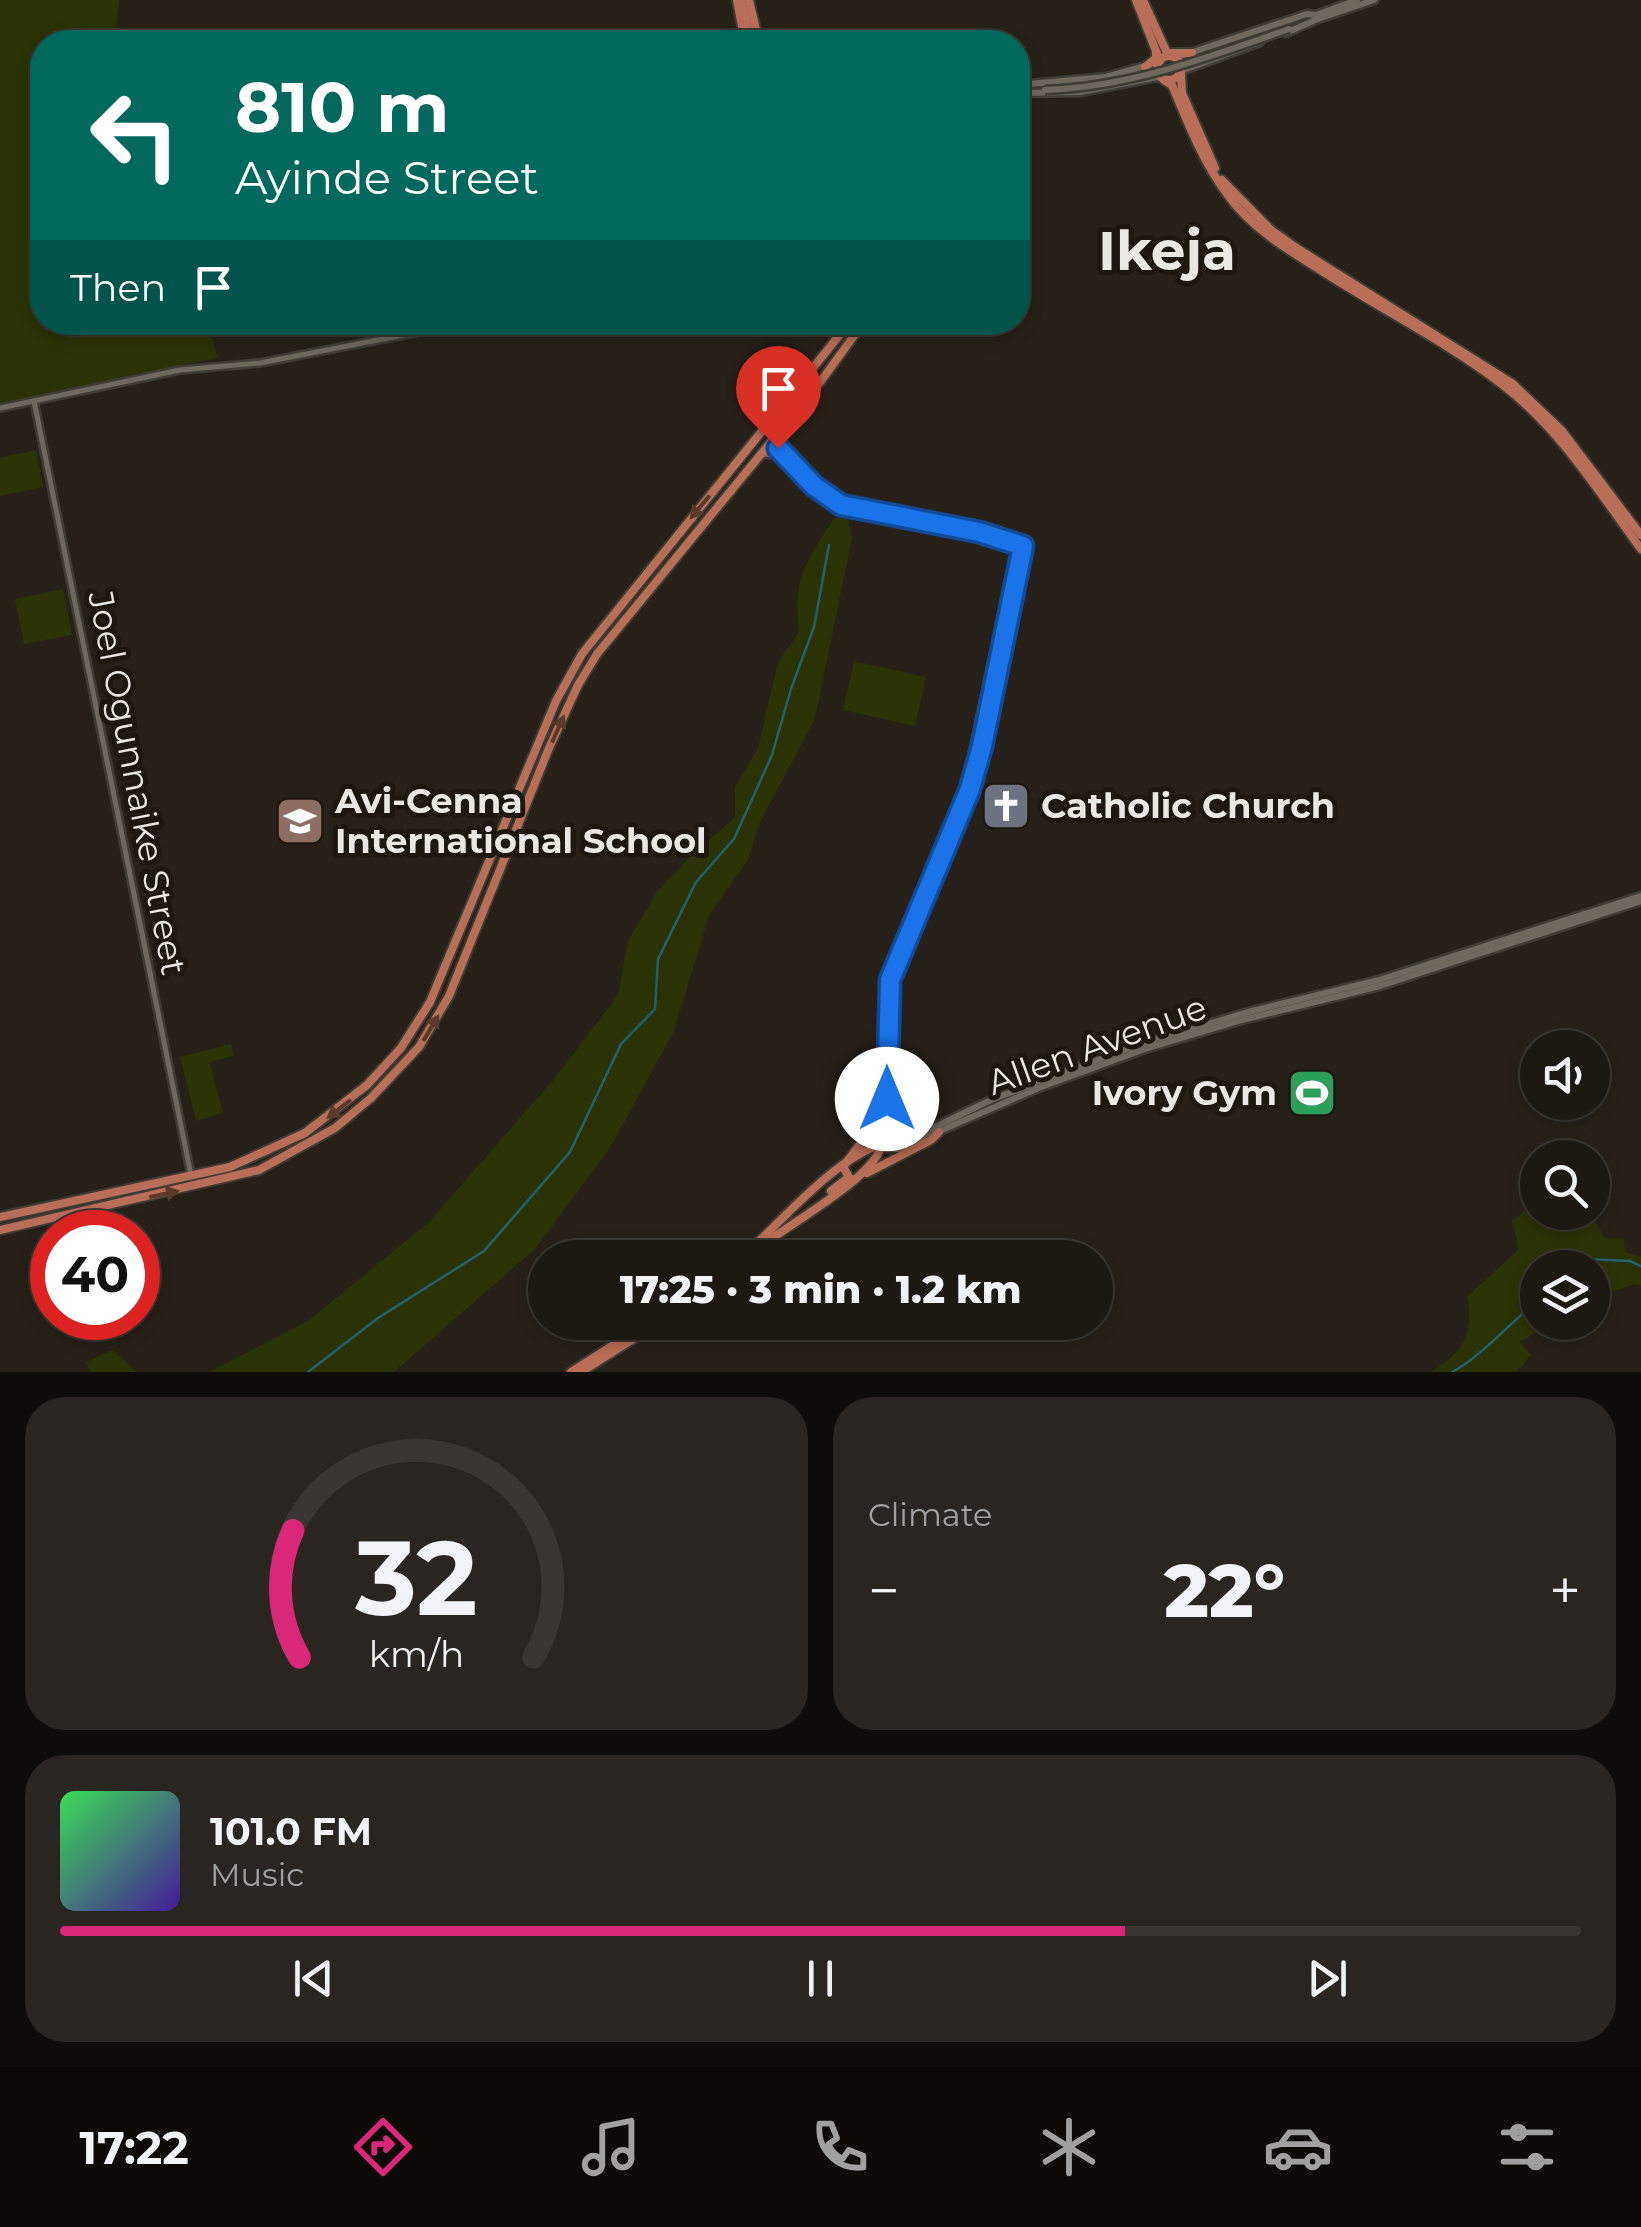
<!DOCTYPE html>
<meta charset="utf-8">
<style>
:root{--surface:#1c1812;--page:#292520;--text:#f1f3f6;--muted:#a0a09f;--line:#3a3732;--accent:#db2777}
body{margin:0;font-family:Montserrat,sans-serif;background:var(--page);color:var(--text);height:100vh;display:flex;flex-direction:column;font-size:38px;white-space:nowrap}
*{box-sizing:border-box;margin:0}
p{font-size:32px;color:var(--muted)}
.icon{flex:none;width:55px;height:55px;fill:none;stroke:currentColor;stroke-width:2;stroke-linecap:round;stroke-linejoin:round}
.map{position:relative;height:1372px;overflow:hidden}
.panel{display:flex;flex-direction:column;gap:25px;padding:25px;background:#0f0d0a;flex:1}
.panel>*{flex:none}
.guide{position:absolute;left:30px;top:30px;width:1000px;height:305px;border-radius:40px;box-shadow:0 5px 15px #0003,0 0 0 2px var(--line);background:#00695c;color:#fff;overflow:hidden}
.tools{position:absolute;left:1520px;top:1030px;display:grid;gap:20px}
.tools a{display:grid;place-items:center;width:90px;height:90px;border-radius:50%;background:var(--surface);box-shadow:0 5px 15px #0003,0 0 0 2px var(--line);font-size:50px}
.speed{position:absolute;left:30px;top:1210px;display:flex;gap:20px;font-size:50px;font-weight:700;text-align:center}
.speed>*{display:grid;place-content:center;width:130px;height:130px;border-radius:50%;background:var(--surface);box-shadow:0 5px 15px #0003,0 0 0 2px var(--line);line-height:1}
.speed .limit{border:15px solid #d22;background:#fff;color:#111}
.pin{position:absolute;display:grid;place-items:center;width:85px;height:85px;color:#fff;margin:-102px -42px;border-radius:50% 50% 50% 0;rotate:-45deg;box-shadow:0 0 10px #0007}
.pin .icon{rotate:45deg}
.me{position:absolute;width:110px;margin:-55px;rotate:0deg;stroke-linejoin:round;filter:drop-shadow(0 0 8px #0008)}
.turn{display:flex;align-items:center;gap:35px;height:210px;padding:0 40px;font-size:45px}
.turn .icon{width:130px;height:130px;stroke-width:2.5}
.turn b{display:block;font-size:70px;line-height:85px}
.then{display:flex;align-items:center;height:95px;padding:0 40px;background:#0003;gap:20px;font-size:38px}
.big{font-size:75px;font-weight:800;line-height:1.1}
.panel .tile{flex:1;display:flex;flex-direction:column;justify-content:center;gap:15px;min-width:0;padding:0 35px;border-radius:40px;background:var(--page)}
.panel .dial{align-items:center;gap:0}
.dial svg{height:260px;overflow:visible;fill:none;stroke:var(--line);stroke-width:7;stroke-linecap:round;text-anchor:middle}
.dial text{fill:var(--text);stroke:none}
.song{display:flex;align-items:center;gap:30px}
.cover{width:120px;height:120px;border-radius:15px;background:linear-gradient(135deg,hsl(130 70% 55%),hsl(260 70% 35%))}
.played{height:10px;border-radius:5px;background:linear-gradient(90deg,var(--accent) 70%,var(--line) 70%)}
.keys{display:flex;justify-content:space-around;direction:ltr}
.heat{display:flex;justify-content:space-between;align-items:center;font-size:55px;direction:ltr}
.panel .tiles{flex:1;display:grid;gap:25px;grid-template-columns:1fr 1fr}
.tile:last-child{grid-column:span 2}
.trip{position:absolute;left:528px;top:1240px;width:585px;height:100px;border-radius:50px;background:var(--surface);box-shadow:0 5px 15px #0003,0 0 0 2px var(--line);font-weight:800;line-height:100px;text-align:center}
.tab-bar{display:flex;height:160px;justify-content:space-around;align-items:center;background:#0b0a07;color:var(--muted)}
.tab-bar .icon{width:70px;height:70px}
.tab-bar .on{color:var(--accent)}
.tab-bar b{font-size:45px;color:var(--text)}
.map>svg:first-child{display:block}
.green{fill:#2b3203}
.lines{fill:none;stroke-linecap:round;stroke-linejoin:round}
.stream{stroke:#24616e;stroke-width:2.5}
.tertiary-casing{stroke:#3f3b35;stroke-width:10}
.secondary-casing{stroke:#3f3b35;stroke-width:11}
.primary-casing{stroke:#3f3b35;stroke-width:12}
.tertiary{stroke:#6f685e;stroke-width:5}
.secondary{stroke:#6f685e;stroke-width:6}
.primary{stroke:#b96e57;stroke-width:8}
.secondary-bridge-casing{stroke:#3f3b35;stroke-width:11;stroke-linecap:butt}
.secondary-bridge{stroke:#6f685e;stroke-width:6}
.oneway{fill:#5b3a2c}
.route-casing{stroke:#114b97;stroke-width:25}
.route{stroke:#1a73e8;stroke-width:18}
.labels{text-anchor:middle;stroke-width:10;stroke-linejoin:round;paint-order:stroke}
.street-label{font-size:35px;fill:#ebe7e2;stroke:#1d170f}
.poi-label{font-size:35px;font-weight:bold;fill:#ebe7e2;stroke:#1d170f;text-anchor:start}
.town-label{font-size:55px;font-weight:bold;fill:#ebe7e2;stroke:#1d170f}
</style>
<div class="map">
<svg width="1641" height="1372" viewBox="0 0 1641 1372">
<rect width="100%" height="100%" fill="#262018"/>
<!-- green -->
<g class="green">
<path d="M0 0H119L115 42H42V322L209 323 217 358 0 404Z"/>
<path d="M36 450 43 487 0 496V458Z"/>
<path d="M834 518H847L852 538 815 719 758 826 748 860 709 915 674 1031 610 1148 535 1249 394 1372H209L308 1321 428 1223 555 1078 618 995 628 941 657 892 688 859 735 817V787L758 748 778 662 799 633C793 575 805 565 834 518Z"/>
<path d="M63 589 72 635 24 644 15 599Z"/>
<path d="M854 661 926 677 915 726 843 710Z"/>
<path d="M231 1044 234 1056 210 1062 223 1113 196 1121 180 1057Z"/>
<path d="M1321 1073 1333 1109 1305 1117 1293 1085Z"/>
<path d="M1530 1206 1537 1209 1538 1212 1563 1218 1590 1214 1605 1238 1624 1239 1625 1252 1641 1257V1286L1634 1284 1593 1299 1592 1268H1538V1322L1552 1323 1520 1342 1531 1355 1517 1372H1430C1461 1355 1476 1333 1467 1297L1519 1249 1512 1221Z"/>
<path d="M112 1350 137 1372H90L86 1362Z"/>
</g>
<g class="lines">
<!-- stream -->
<g class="stream">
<path d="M1560 1268 1566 1258 1630 1261 1641 1266"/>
<path d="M308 1372 378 1318 484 1251 570 1152 621 1044 655 1009 658 959 696 882 734 839 772 755 791 689 814 627 829 545"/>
<path d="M1452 1372C1480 1358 1511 1321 1538 1301"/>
</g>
<!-- tertiary casing -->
<g class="tertiary-casing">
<g id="tertiary">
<path d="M34 401 191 1175"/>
<path d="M0 408 180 370 260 363 470 322"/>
<path d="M774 437 778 449 814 487 841 505 1016 543"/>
<path d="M763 454 774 455 814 492 847 513 988 538 1015 547"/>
<path d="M1020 542 1023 546 1018 550 1015 546Z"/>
<path d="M881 1143 879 1119 884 983 965 787 1016 548"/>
<path d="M881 1144 886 1126 887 1005 891 980 970 789 982 746 1021 549"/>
</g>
</g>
<!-- secondary casing -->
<g class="secondary-casing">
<g id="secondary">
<path d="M1316 15 1357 0"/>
<path d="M1318 19 1374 0"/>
<path d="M1286 33 1322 17"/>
<path d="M1175 58 1307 14 1315 15"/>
<path d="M1181 71 1260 42"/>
<path d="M1018 85 1106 77 1149 65"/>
<path d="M1018 93 1080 92 1157 77 1164 80"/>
<path d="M887 1108 900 1121 924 1129"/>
<path d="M881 1144 886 1148 898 1149 1041 1087 1145 1049 1242 1020 1380 986 1641 901"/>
<path d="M883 1144 935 1127 993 1099 1141 1044 1252 1011 1379 980 1641 896"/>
</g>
</g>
<!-- primary casing -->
<g class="primary-casing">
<g id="primary">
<path d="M737 0 745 42"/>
<path d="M741 0 751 42"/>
<path d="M749 0 759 42"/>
<path d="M1136 0 1160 61"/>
<path d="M1143 0 1167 53 1171 55"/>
<path d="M1172 53H1192"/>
<circle cx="1169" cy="68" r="12"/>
<path d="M1145 67 1156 58V53"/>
<path d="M1181 73 1182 93 1215 168"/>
<path d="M1164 80 1172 85C1188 123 1202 160 1227 194 1250 227 1288 250 1322 271 1381 309 1447 342 1503 385 1560 429 1599 492 1641 549"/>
<path d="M1222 180 1271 230 1298 249 1513 384 1562 431 1641 535"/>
<path d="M867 1173 931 1140 939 1132"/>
<path d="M831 1191 849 1177 843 1167 879 1119"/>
<path d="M0 1217 230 1167 305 1133 367 1085 401 1048 430 1002 556 701 582 654 850 322"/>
<path d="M0 1230 259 1170 335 1128 371 1098 419 1047 449 996 549 748 578 685 597 654 821 381 864 322"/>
<path d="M763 1245C789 1224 880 1174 881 1144"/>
<path d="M741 1258C782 1222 830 1162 881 1144"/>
<path d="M571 1372 649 1322"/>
<path d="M581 1372 660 1322"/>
</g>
</g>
<!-- tertiary -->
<use href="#tertiary" class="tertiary"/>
<!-- secondary -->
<use href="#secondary" class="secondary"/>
<!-- primary -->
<use href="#primary" class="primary"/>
<!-- secondary-bridge casing -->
<g class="secondary-bridge-casing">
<path id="secondary-bridge" d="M1045 90C1131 87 1209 57 1289 29"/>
</g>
<!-- secondary-bridge -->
<use href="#secondary-bridge" class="secondary-bridge"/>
</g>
<!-- one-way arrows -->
<defs><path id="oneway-solid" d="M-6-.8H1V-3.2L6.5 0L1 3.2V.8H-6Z" transform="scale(2.5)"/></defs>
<g class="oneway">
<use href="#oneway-solid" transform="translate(700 507) rotate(130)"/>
<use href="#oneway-solid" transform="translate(558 729) rotate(-66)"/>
<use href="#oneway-solid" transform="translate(431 1028) rotate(-59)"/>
<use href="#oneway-solid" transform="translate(339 1109) rotate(142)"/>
<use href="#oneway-solid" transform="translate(164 1194) rotate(-12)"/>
</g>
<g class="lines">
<!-- route casing -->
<g class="route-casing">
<path id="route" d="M778 448 814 486 841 505 979 532 1023 546 982 746 970 789 890 980 887 1099"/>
</g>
<!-- route -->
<use href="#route" class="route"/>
</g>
<!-- icons -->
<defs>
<g id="church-square" transform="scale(2.5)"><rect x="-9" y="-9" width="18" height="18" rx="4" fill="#6b7280" stroke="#1d170f"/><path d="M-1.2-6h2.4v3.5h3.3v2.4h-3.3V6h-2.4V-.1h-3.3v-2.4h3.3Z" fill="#fff"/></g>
<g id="school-square" transform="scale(2.5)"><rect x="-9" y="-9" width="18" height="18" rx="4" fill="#8d6e63" stroke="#1d170f"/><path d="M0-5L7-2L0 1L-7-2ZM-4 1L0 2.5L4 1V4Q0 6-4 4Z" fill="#fff"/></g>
<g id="stadium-square" transform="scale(2.5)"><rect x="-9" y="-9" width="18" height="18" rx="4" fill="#2e9e5b" stroke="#1d170f"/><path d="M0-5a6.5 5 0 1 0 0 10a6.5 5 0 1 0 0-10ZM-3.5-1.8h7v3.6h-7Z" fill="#fff"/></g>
</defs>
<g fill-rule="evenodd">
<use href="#church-square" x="1006" y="806"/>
<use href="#school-square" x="300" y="821"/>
<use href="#stadium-square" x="1312" y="1093"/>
</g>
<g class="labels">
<!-- street labels -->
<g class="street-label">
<text transform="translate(137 783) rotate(79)" y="12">Joel Ogunnaike Street</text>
<text transform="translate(1097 1045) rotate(-20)" y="12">Allen Avenue</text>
</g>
<!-- poi labels -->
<g class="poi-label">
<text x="335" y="813">Avi-Cenna<tspan x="335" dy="40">International School</tspan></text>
<text x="1041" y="818">Catholic Church</text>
<text x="1277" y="1105" text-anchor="end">Ivory Gym</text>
</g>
<!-- town labels -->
<g class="town-label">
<text x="1167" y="270">Ikeja</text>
</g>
</g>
</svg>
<div class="tools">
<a><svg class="icon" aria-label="sound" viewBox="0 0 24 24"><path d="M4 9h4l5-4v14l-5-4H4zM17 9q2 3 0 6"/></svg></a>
<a><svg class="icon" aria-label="search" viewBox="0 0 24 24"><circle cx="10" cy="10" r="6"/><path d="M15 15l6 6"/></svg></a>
<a><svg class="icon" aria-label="layers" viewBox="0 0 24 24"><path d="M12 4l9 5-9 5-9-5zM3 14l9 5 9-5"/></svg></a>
</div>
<div class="speed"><div class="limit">40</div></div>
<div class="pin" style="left:778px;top:448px;background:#d93025"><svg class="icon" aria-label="arrive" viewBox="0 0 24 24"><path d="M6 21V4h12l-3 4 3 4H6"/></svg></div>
<svg class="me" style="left:887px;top:1099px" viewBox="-20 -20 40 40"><circle r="19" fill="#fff"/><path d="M0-13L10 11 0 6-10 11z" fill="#1a73e8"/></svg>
<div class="trip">17:25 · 3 min · 1.2 km</div>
<div class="guide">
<div class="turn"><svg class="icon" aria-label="left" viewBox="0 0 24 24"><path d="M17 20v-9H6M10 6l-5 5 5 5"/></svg><div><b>810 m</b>Ayinde Street</div></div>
<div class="then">Then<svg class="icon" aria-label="arrive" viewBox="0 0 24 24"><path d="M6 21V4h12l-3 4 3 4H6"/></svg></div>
</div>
</div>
<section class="panel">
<div class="tiles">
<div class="tile dial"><svg viewBox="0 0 100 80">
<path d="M14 69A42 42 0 1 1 86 69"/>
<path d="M14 69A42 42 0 0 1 12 30" stroke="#db2777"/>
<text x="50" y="56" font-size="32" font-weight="700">32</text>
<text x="50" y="72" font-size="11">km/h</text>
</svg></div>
<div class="tile"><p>Climate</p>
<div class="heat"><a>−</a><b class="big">22°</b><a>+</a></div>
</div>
<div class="tile">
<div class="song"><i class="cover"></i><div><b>101.0 FM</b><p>Music</p></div></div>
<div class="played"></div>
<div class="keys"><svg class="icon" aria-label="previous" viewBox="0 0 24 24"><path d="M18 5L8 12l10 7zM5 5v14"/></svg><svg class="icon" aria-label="pause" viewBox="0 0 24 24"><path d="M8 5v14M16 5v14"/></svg><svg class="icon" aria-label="next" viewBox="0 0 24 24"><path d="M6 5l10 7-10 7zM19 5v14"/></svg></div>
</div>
</div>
</section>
<nav class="tab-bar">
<b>17:22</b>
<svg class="icon on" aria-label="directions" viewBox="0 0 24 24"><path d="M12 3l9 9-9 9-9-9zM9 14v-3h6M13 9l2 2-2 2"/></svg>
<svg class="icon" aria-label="music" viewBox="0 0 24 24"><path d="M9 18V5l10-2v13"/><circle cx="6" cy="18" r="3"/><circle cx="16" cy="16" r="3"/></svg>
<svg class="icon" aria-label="phone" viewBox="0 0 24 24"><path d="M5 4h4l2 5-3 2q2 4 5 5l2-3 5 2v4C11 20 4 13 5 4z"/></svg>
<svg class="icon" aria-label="climate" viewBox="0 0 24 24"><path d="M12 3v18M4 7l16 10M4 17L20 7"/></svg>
<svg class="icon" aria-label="car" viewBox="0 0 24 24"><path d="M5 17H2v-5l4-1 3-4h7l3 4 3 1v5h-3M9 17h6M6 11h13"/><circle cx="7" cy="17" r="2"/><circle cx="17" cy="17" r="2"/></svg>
<svg class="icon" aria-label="filters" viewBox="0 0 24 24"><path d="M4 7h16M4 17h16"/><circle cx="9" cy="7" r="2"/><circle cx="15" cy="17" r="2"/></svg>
</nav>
